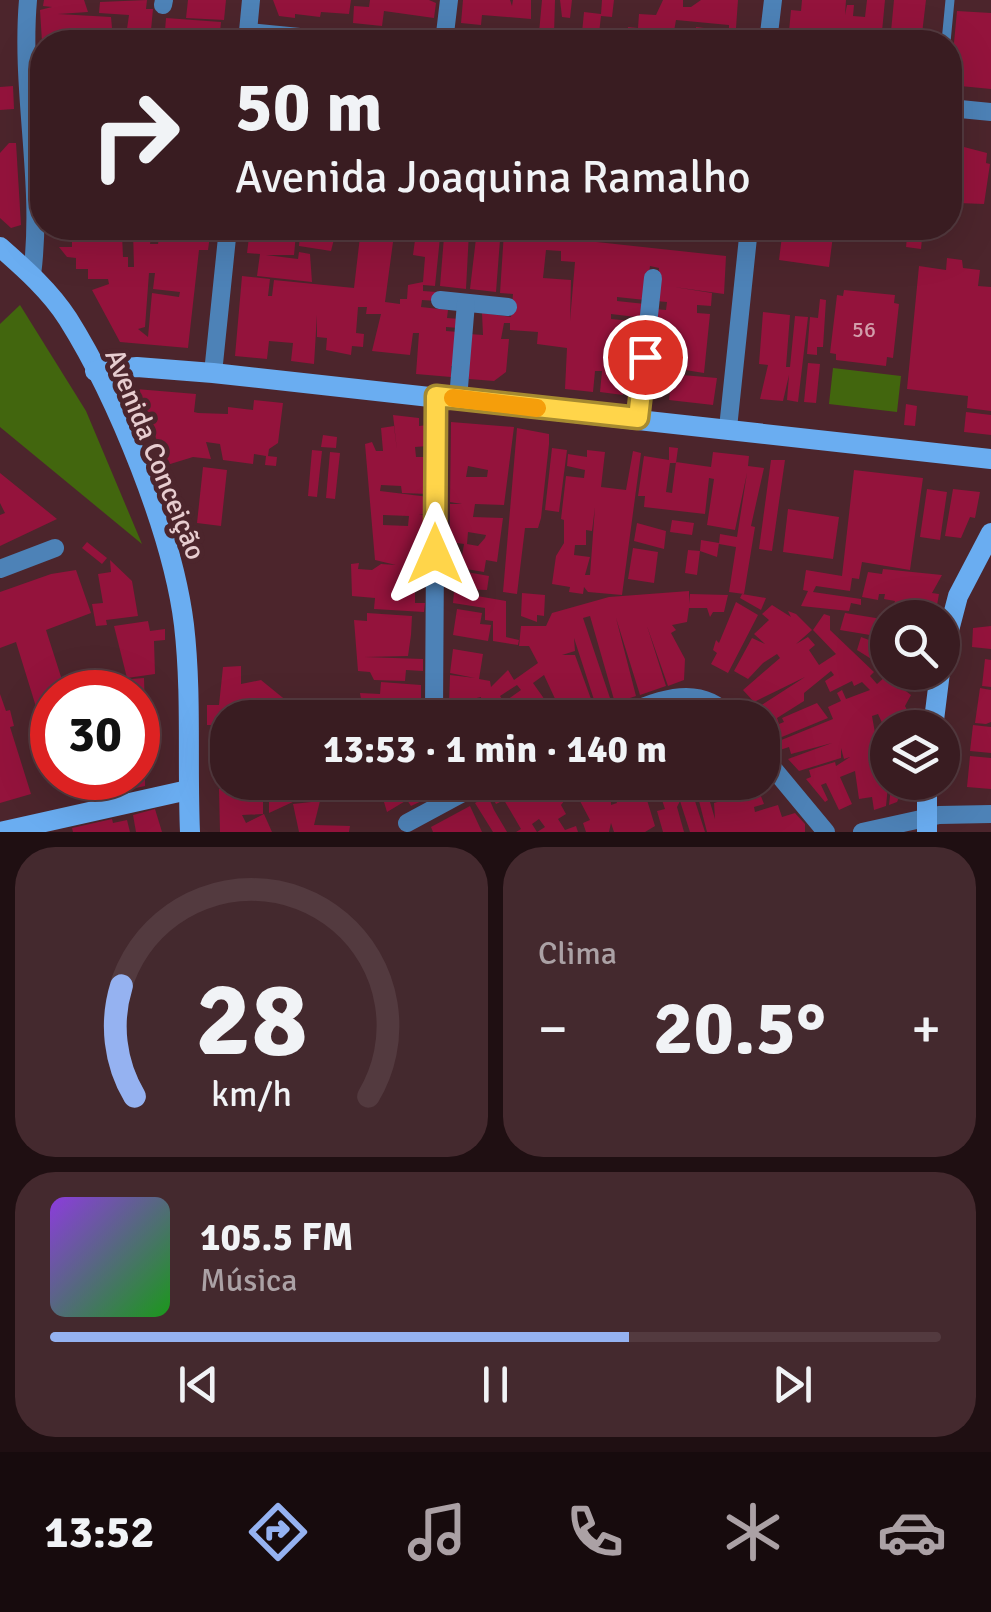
<!DOCTYPE html>
<html lang="pt">
<meta charset="utf-8">
<style>
:root{--surface:#391c21;--page:#44292e;--text:#f1f3f6;--muted:#aba1a5;--line:#533a3f;--accent:#95b2f1}
body{margin:0;font-family:Signika,sans-serif;background:var(--page);color:var(--text);height:100vh;display:flex;flex-direction:column;font-size:38px;white-space:nowrap}
*{box-sizing:border-box;margin:0}
p{font-size:32px;color:var(--muted)}
.icon{flex:none;width:55px;height:55px;fill:none;stroke:currentColor;stroke-width:2;stroke-linecap:round;stroke-linejoin:round}
.map{position:relative;height:832px;overflow:hidden}
.sheet{display:flex;flex-direction:column;gap:15px;padding:15px;background:#1f0f12;flex:1}
.sheet>*{flex:none}
.hud{position:absolute;left:30px;top:30px;width:932px;height:210px;border-radius:40px;box-shadow:0 10px 40px #0002,0 0 0 2px var(--line);background:#391c21;color:var(--text);overflow:hidden}
.tools{position:absolute;left:870px;top:600px;display:grid;gap:20px}
.tools a{display:grid;place-items:center;width:90px;height:90px;border-radius:50%;background:var(--surface);box-shadow:0 10px 40px #0002,0 0 0 2px var(--line);font-size:50px}
.speed{position:absolute;left:30px;top:670px;display:flex;gap:20px;font-size:50px;font-weight:700;text-align:center}
.speed>*{display:grid;place-content:center;width:130px;height:130px;border-radius:50%;background:var(--surface);box-shadow:0 10px 40px #0002,0 0 0 2px var(--line);line-height:1}
.speed .limit{border:15px solid #d22;background:#fff;color:#111}
.pin{position:absolute;display:grid;place-items:center;width:85px;height:85px;color:#fff;margin:-42px;border:5px solid #fff;border-radius:50%;box-shadow:0 2px 10px #0007}
.me{position:absolute;width:110px;margin:-55px;rotate:0deg;stroke-linejoin:round;filter:drop-shadow(0 0 8px #0008)}
.turn{display:flex;align-items:center;gap:35px;height:210px;padding:0 40px;font-size:45px}
.turn .icon{width:130px;height:130px;stroke-width:2.5}
.turn b{display:block;font-size:70px;line-height:85px}
.big{font-size:75px;font-weight:800;line-height:1.1}
.sheet .widget{flex:1;display:flex;flex-direction:column;justify-content:center;gap:15px;min-width:0;padding:0 35px;border-radius:40px;background:var(--page)}
.sheet .dial{align-items:center;gap:0}
.dial svg{height:260px;overflow:visible;fill:none;stroke:var(--line);stroke-width:7;stroke-linecap:round;text-anchor:middle}
.dial text{fill:var(--text);stroke:none}
.song{display:flex;align-items:center;gap:30px}
.cover{width:120px;height:120px;border-radius:15px;background:linear-gradient(135deg,hsl(270 70% 55%),hsl(120 70% 35%))}
.played{height:10px;border-radius:5px;background:linear-gradient(90deg,var(--accent) 65%,var(--line) 65%)}
.keys{display:flex;justify-content:space-around;direction:ltr}
.heat{display:flex;justify-content:space-between;align-items:center;font-size:55px;direction:ltr}
.sheet .tiles{flex:1;display:grid;gap:15px;grid-template-columns:1fr 1fr}
.widget:last-child{grid-column:span 2}
.trip{position:absolute;left:210px;top:700px;width:570px;height:100px;border-radius:40px;background:var(--surface);box-shadow:0 10px 40px #0002,0 0 0 2px var(--line);font-weight:800;line-height:100px;text-align:center}
.tabs{display:flex;height:160px;justify-content:space-around;align-items:center;background:#170b0d;color:var(--muted)}
.tabs .icon{width:70px;height:70px}
.tabs .current{color:var(--accent)}
.tabs b{font-size:45px;color:var(--text)}
.map>svg:first-child{display:block}
.green{fill:#42660e}
.building{fill:#94133c;fill-rule:evenodd}
.lines{fill:none;stroke-linecap:round;stroke-linejoin:round}
.lane{stroke:#4d82b7;stroke-width:9}
.street{stroke:#4d82b7;stroke-width:18}
.secondary{stroke:#6aadf1;stroke-width:20}
.route-casing{stroke:#a68a30;stroke-width:25}
.route{stroke:#ffd54a;stroke-width:18}
.slow{stroke:#f59e0b;stroke-width:18}
.labels{text-anchor:middle;stroke-width:10;stroke-linejoin:round;paint-order:stroke}
.number-label{font-size:22px;fill:#d29eab}
.street-label{font-size:28px;fill:#e7cdd0;stroke:#4c252c}
</style>
<div class="map">
<svg width="991" height="832" viewBox="0 0 991 832">
<rect width="100%" height="100%" fill="#4c252c"/>
<!-- green -->
<g class="green">
<path d="M20 305 86 411 142 544 0 427V324Z"/>
<path d="M833 368 901 376 897 412 829 404Z"/>
</g>
<!-- building -->
<g class="building">
<path d="M44 0H84L88 12 58 14 111 17 112 28 127 29 129 15 99 13 100 2 147 0 146 9H153L151 30 165 31 164 42H126L127 37 105 36V42H42L40 10 52 7 43 6Z"/>
<path d="M188 0H226L224 20 186 18Z"/>
<path d="M273 0H351L349 14 321 12 320 17 295 14V18L279 16Z"/>
<path d="M370 0H429L436 3 434 18 384 11 382 26 353 23 354 6 369 7Z"/>
<path d="M463 0H510L512 6 513 0H531V19L482 15 481 25 461 23Z"/>
<path d="M542 0H555L554 34 539 33Z"/>
<path d="M560 0H572L570 18 562 17Z"/>
<path d="M602 0H614L612 17 601 16 598 42H591V34L582 33 584 12 601 14Z"/>
<path d="M663 0H683V7H691L701 0H738L735 42H695L696 27 729 31V25L676 20 672 42 642 37 636 42H618L619 38H627L628 27 638 28 639 14 656 15Z"/>
<path d="M802 0H846L845 15 847 5H854L853 16 865 17 867 0H885L881 42H831V38H823V42H810L807 36V42H788L791 10 801 11Z"/>
<path d="M894 0H926L921 42H890Z"/>
<path d="M957 11 991 13V89L950 85Z"/>
<path d="M166 18 221 22 219 42H172V36L184 37V32L165 31Z"/>
<path d="M13 86 14 109 0 110V87Z"/>
<path d="M9 143H16L21 225 11 228 0 218V153Z"/>
<path d="M964 147 987 153 986 163 990 164 984 204 958 203 956 168 950 203V151Z"/>
<path d="M128 228H152L150 244H158L160 231 187 234 197 228H211L208 250H199L188 348 120 342 92 290 109 284 108 279H88V269H76V258L67 257 59 247H72V234H122L123 257H128V267H134L133 231ZM149 273H155L153 289 180 292 179 297 152 293 148 337 138 329 145 327Z"/>
<path d="M361 228H393L392 233 374 231 373 240 393 242 385 302 400 304V299H407L408 285 423 282 425 257 413 255 415 240 427 242 428 228H441L435 286 423 285V291L437 292 436 301 422 300 421 307 448 310 447 318 460 319 459 328 446 327V331L459 332 457 367 451 366V377L416 374 419 333H413L410 355 372 351 381 314H366L367 307H358L356 333 364 334 363 347 352 346 351 355 326 350 327 338 317 337V315L314 364 291 361 293 343 269 341 267 359 235 356 242 276 270 279 268 296H272L274 280 354 288Z"/>
<path d="M454 228 469 232 466 289 440 286 444 237Z"/>
<path d="M549 228H579L578 240 726 256 724 294 674 287 712 293 711 306 697 305V313L710 314 704 373 660 366 659 373 717 378 713 405 669 400 670 391 652 389 651 398H647L655 309 666 310 667 302 656 301 659 268 650 266 645 300 617 297V301L645 304 644 318 611 314V319L643 322 636 389 624 388 623 395 600 392 602 371H595L593 392 565 389 567 348 537 344 538 332 510 330V323H504L501 339H509L506 372 494 381 469 379V334L483 335 482 313 511 317 513 294 500 293 504 232 548 237ZM546 250 561 251V261L575 262 570 321 571 280 543 278Z"/>
<path d="M649 228H709L708 240 656 238 649 234Z"/>
<path d="M783 228H822V234H826L827 228H834L829 267 779 260Z"/>
<path d="M908 228H923L921 249 906 247Z"/>
<path d="M250 229 296 234 294 255H266L298 259 299 252 310 254 312 282 257 276 260 254 247 253Z"/>
<path d="M477 230 488 231V239L500 240 496 292 470 289Z"/>
<path d="M300 235 334 239 331 251 299 246Z"/>
<path d="M947 258 962 260 963 268 980 270 978 286 991 287V411L967 408 968 396 907 389 919 266 946 270Z"/>
<path d="M844 290 895 295 894 303 899 304 893 358 887 357 886 366 836 360V354L830 353 837 295 843 296Z"/>
<path d="M820 299 826 300 823 347H817V355L807 354 810 317 818 318Z"/>
<path d="M763 312 790 315 786 367H790L795 316 808 317 798 402 787 400 789 375 783 401 760 399 768 365 759 364Z"/>
<path d="M808 363 820 364 816 403 804 402Z"/>
<path d="M136 389 196 394 194 412 198 413 228 414V407L253 410 254 400 283 403 278 443 269 449 268 456 277 457 276 466 265 465 266 456 254 454 253 464 223 460 220 444 206 442 211 459 193 457 167 465Z"/>
<path d="M906 404 917 406 915 426 904 425Z"/>
<path d="M966 412 991 415V435L964 432Z"/>
<path d="M393 415 419 418V426L428 425V446L415 447 416 457H427L429 494 402 493 401 486 381 485 380 491 429 497V515L419 514 429 517V541L417 540 416 553H426V564H415V603H425L424 612 374 609 375 598 352 596 351 564 359 563 358 569 372 570 381 564 396 565 375 560 365 444 372 442 376 451H383L381 428 394 426 397 450ZM383 515 409 516 408 526 383 525Z"/>
<path d="M451 422 514 427 504 505 475 504 473 517 503 518 497 562 486 560 484 572 460 568 464 544 450 542V504H462L450 502ZM468 466 488 470 487 477H466ZM468 532 486 535 485 538 478 546 467 544Z"/>
<path d="M517 428 549 434V444L541 518 538 528H525L517 594 503 592Z"/>
<path d="M323 435 337 437 336 448 321 447Z"/>
<path d="M669 447 678 448 676 463H670L666 492 672 493 676 462 711 467 713 452 749 456 748 466 764 468 751 526 755 527 744 594 729 592 736 547 719 544 720 534 737 537 747 473 735 530 707 525 714 479 709 478 705 514 644 507 645 496H638L644 456 669 460Z"/>
<path d="M552 448 567 450 559 512 545 510Z"/>
<path d="M312 450 322 451 317 497 308 496Z"/>
<path d="M587 450 605 452 601 487 626 490 633 451 641 453 622 595 588 592 584 587 583 594 569 592 570 587 552 584 556 556 564 543V520L561 519 566 476 584 478 585 470 567 466 568 454 587 457ZM595 507 590 575H585L590 557 574 555 575 545H586V530L592 531Z"/>
<path d="M330 452 340 453 335 499 326 498Z"/>
<path d="M771 460H785L772 551 759 549Z"/>
<path d="M203 467 227 470 221 526 197 523Z"/>
<path d="M854 470 923 478 910 570 862 562 859 579 852 578 850 591 816 586 813 592 861 599V605L851 603 849 611 801 606 808 591 803 590 806 570 842 576Z"/>
<path d="M0 473 57 519 0 546V515L5 513 0 503Z"/>
<path d="M927 489 947 492 940 540 920 537Z"/>
<path d="M953 489 980 492 975 518 970 517 961 538 945 536Z"/>
<path d="M788 509 839 517 833 559 783 552Z"/>
<path d="M672 520 694 523 692 535 670 532Z"/>
<path d="M637 523 666 531 664 549 634 541Z"/>
<path d="M701 540 719 543 717 557 700 551Z"/>
<path d="M87 542 107 558 102 564 82 548Z"/>
<path d="M633 548 658 552 654 583 628 579Z"/>
<path d="M688 550 700 551 697 575 685 573Z"/>
<path d="M110 560 132 581 138 616 106 620 107 625 96 626 92 604 103 603 98 574 111 572Z"/>
<path d="M450 569 489 576 487 590 457 589 451 585Z"/>
<path d="M883 569 942 575 932 593 939 594 936 611 906 603 894 605 895 601 884 599 885 594H879L878 600 862 597 868 572 882 574Z"/>
<path d="M76 570 91 613 46 630 62 680 132 685V679L144 678 145 712H138V692H52V715L49 706 37 710 16 642 0 648V592L51 574Z"/>
<path d="M689 591V604L690 594 728 595 724 612H713L710 617 707 608H689L687 622 672 625 676 630 671 633 685 659 684 680 668 686 647 626 666 686 640 695 616 618 636 696 615 703 590 616 583 618 612 704 597 709 574 638 575 651 562 655H575L595 710 584 714 580 702 569 707 574 718H564L544 675 533 683 552 710 541 718H523L516 708 512 710 507 700 521 690 517 685 500 696 514 718H498L483 704 486 718H468L464 712 481 704V697L449 704 450 675 475 678 450 673 453 649 483 654 479 679 490 681 491 687 508 670 514 680 538 663 529 646H519L521 626H546L552 613 609 597Z"/>
<path d="M454 592 506 601V637L519 640 518 645 493 641V621L485 620V608L453 603Z"/>
<path d="M522 593 545 595 544 616 537 615V622L521 616Z"/>
<path d="M742 594 766 598 761 610 740 598Z"/>
<path d="M736 602 758 615 728 673 711 664 717 653 713 650 716 640 719 643Z"/>
<path d="M772 605 791 617 788 611 796 614 812 630 796 644 808 637 815 645 809 650 819 665 836 654 813 630 824 614 830 616V630L874 672 870 676 877 684 886 676 911 695 905 706 916 728 890 725 885 729 878 714 872 716 875 733 882 731 877 737 888 782H906L897 802 889 805 891 787 888 786 886 806 874 810 872 797 859 799 855 771 840 777 852 804 839 810 826 783 821 785 828 800 825 802 806 779 811 777 809 770 835 762 836 766 850 757 844 759 841 748V758L799 771 788 759 832 743 791 754 789 747 780 750 774 743 833 719 828 707 841 701 837 693 842 690 846 699 870 690 862 682 854 686 852 681 830 692 825 681 834 675 831 671 804 693V701L777 718 779 724 784 722 782 718 817 703 828 718 772 741 762 730 766 725 757 708 805 677 754 702 743 690 780 658 777 654 763 663 748 679 734 671 752 638 765 644 754 634 769 620 762 614Z"/>
<path d="M457 609 482 613 480 624 491 625 488 641 453 635Z"/>
<path d="M367 613 412 616 411 635 408 656 365 657 423 659V671L406 670 405 681 374 680 370 672 358 671 354 620 367 621Z"/>
<path d="M845 613 888 620V638L840 630Z"/>
<path d="M148 621 150 631 165 629V640L154 641 155 674 127 678 114 626Z"/>
<path d="M991 626V649L972 647 973 628Z"/>
<path d="M861 637 888 647V672H908L904 684 883 670 884 667 857 650Z"/>
<path d="M985 659 991 660V687L982 686Z"/>
<path d="M241 666V684L261 680 288 702 253 703V709H270L271 718H228V768H216L221 725H207V705H219L223 667Z"/>
<path d="M381 682 421 685V706L362 705 360 693 380 694Z"/>
<path d="M980 688 991 690V722L986 724 975 723Z"/>
<path d="M0 694 6 711 10 710 14 726 10 727 31 794 0 803Z"/>
<rect x="372" y="708" width="49" height="10"/>
<path d="M138 715H145V786L109 794 105 784 111 782H103V778H138Z"/>
<path d="M52 717V760L40 721Z"/>
<path d="M973 725 991 727V753L970 751Z"/>
<path d="M970 756 991 758V789L967 787Z"/>
<path d="M762 776 768 782 757 786 764 804 754 807 755 812 778 805 782 817 795 813 805 824V832H707L699 801 709 798 706 791 693 795 705 832H690L680 801 677 807 684 832H663L657 811 665 809 661 797 676 793 673 782H762ZM749 786 746 793 714 803 715 819 710 802Z"/>
<path d="M57 778H92L94 782 61 792Z"/>
<path d="M226 782H299V788H307L308 795 269 813V788H249V794L263 795V814L242 815 246 823 264 814 272 832H220L219 789H226Z"/>
<path d="M334 782H342L346 798 319 799 316 791Z"/>
<path d="M378 782H435L426 788 432 796 411 806 407 800 387 812Z"/>
<path d="M535 782H558L568 796 561 805 566 814 558 819 565 830 576 826 578 832H537L545 827 539 819 532 824 537 832H516L521 829 504 800 496 804 493 798 509 786 516 797Z"/>
<path d="M570 782H610L611 805 617 803 614 796 629 792 631 795 627 782H661L643 787 655 826 645 832H614L611 823 609 832H586L583 823 590 820Z"/>
<path d="M488 796 494 810 507 832H493L475 803Z"/>
<path d="M320 801 314 825 350 826 349 832H299L293 804Z"/>
<path d="M470 806 482 832H433L431 827Z"/>
<path d="M155 809 162 832H136L133 815Z"/>
<path d="M112 819 113 823 127 820 130 832H73L72 828Z"/>
</g>
<g class="lines">
<!-- lane -->
<path class="lane" d="M946 42 950 0"/>
<!-- street -->
<g class="street">
<path d="M28 0C20 92 44 184 32 275"/>
<path d="M163 5 164 0"/>
<path d="M248 32 351 42"/>
<path d="M247 42 251 0"/>
<path d="M444 42 449 0"/>
<path d="M768 42 773 0"/>
<path d="M950 108 991 112"/>
<path d="M440 300 508 307"/>
<path d="M213 373 228 228"/>
<path d="M458 399 466 303"/>
<path d="M638 418 653 278"/>
<path d="M728 428 749 228"/>
<path d="M0 569 55 548"/>
<path d="M434 712 436 397"/>
<path d="M615 718C655 702 698 680 731 718"/>
<path d="M762 755 826 832"/>
<path d="M407 823 483 782"/>
<path d="M862 832 939 815 991 814"/>
</g>
<!-- secondary -->
<g class="secondary">
<path d="M0 247C25 269 50 291 68 319 117 397 173 534 184 625 192 694 187 763 190 832"/>
<path d="M95 371 137 367 213 373 991 459"/>
<path d="M942 657 958 596 991 533"/>
<path d="M933 728 940 672"/>
<path d="M927 782V832"/>
<path d="M0 832 188 790"/>
</g>
</g>
<g class="lines">
<!-- route casing -->
<g class="route-casing">
<path id="route" d="M435 554 436 396 638 418 645 357"/>
</g>
<!-- route -->
<use href="#route" class="route"/>
<!-- slow -->
<path class="slow" d="M453 398 537 408"/>
</g>
<g class="labels">
<!-- number labels -->
<g class="number-label">
<text x="864" y="337">56</text>
</g>
<!-- street labels -->
<g class="street-label">
<text transform="translate(156 454) rotate(68)" y="10">Avenida Conceição</text>
</g>
</g>
</svg>
<div class="tools">
<a><svg class="icon" aria-label="search" viewBox="0 0 24 24"><circle cx="10" cy="10" r="6"/><path d="M15 15l6 6"/></svg></a>
<a><svg class="icon" aria-label="layers" viewBox="0 0 24 24"><path d="M12 4l9 5-9 5-9-5zM3 14l9 5 9-5"/></svg></a>
</div>
<div class="speed"><div class="limit">30</div></div>
<div class="pin" style="left:645px;top:357px;background:#d93025"><svg class="icon" aria-label="arrive" viewBox="0 0 24 24"><path d="M6 21V4h12l-3 4 3 4H6"/></svg></div>
<svg class="me" style="left:435px;top:554px" viewBox="-20 -20 40 40"><path d="M0-17L14 15 0 8-14 15z" fill="#ffd54a" stroke="#fff" stroke-width="4"/></svg>
<div class="trip">13:53 · 1 min · 140 m</div>
<div class="hud">
<div class="turn"><svg class="icon" aria-label="right" viewBox="0 0 24 24"><path d="M7 20v-9h11M14 6l5 5-5 5"/></svg><div><b>50 m</b>Avenida Joaquina Ramalho</div></div>
</div>
</div>
<section class="sheet">
<div class="tiles">
<div class="widget dial"><svg viewBox="0 0 100 80">
<path d="M14 69A42 42 0 1 1 86 69"/>
<path d="M14 69A42 42 0 0 1 10 35" stroke="#95b2f1"/>
<text x="50" y="56" font-size="32" font-weight="700">28</text>
<text x="50" y="72" font-size="11">km/h</text>
</svg></div>
<div class="widget"><p>Clima</p>
<div class="heat"><a>−</a><b class="big">20.5°</b><a>+</a></div>
</div>
<div class="widget">
<div class="song"><i class="cover"></i><div><b>105.5 FM</b><p>Música</p></div></div>
<div class="played"></div>
<div class="keys"><svg class="icon" aria-label="previous" viewBox="0 0 24 24"><path d="M18 5L8 12l10 7zM5 5v14"/></svg><svg class="icon" aria-label="pause" viewBox="0 0 24 24"><path d="M8 5v14M16 5v14"/></svg><svg class="icon" aria-label="next" viewBox="0 0 24 24"><path d="M6 5l10 7-10 7zM19 5v14"/></svg></div>
</div>
</div>
</section>
<nav class="tabs">
<b>13:52</b>
<svg class="icon current" aria-label="directions" viewBox="0 0 24 24"><path d="M12 3l9 9-9 9-9-9zM9 14v-3h6M13 9l2 2-2 2"/></svg>
<svg class="icon" aria-label="music" viewBox="0 0 24 24"><path d="M9 18V5l10-2v13"/><circle cx="6" cy="18" r="3"/><circle cx="16" cy="16" r="3"/></svg>
<svg class="icon" aria-label="phone" viewBox="0 0 24 24"><path d="M5 4h4l2 5-3 2q2 4 5 5l2-3 5 2v4C11 20 4 13 5 4z"/></svg>
<svg class="icon" aria-label="climate" viewBox="0 0 24 24"><path d="M12 3v18M4 7l16 10M4 17L20 7"/></svg>
<svg class="icon" aria-label="car" viewBox="0 0 24 24"><path d="M5 17H2v-5l4-1 3-4h7l3 4 3 1v5h-3M9 17h6M6 11h13"/><circle cx="7" cy="17" r="2"/><circle cx="17" cy="17" r="2"/></svg>
</nav>
